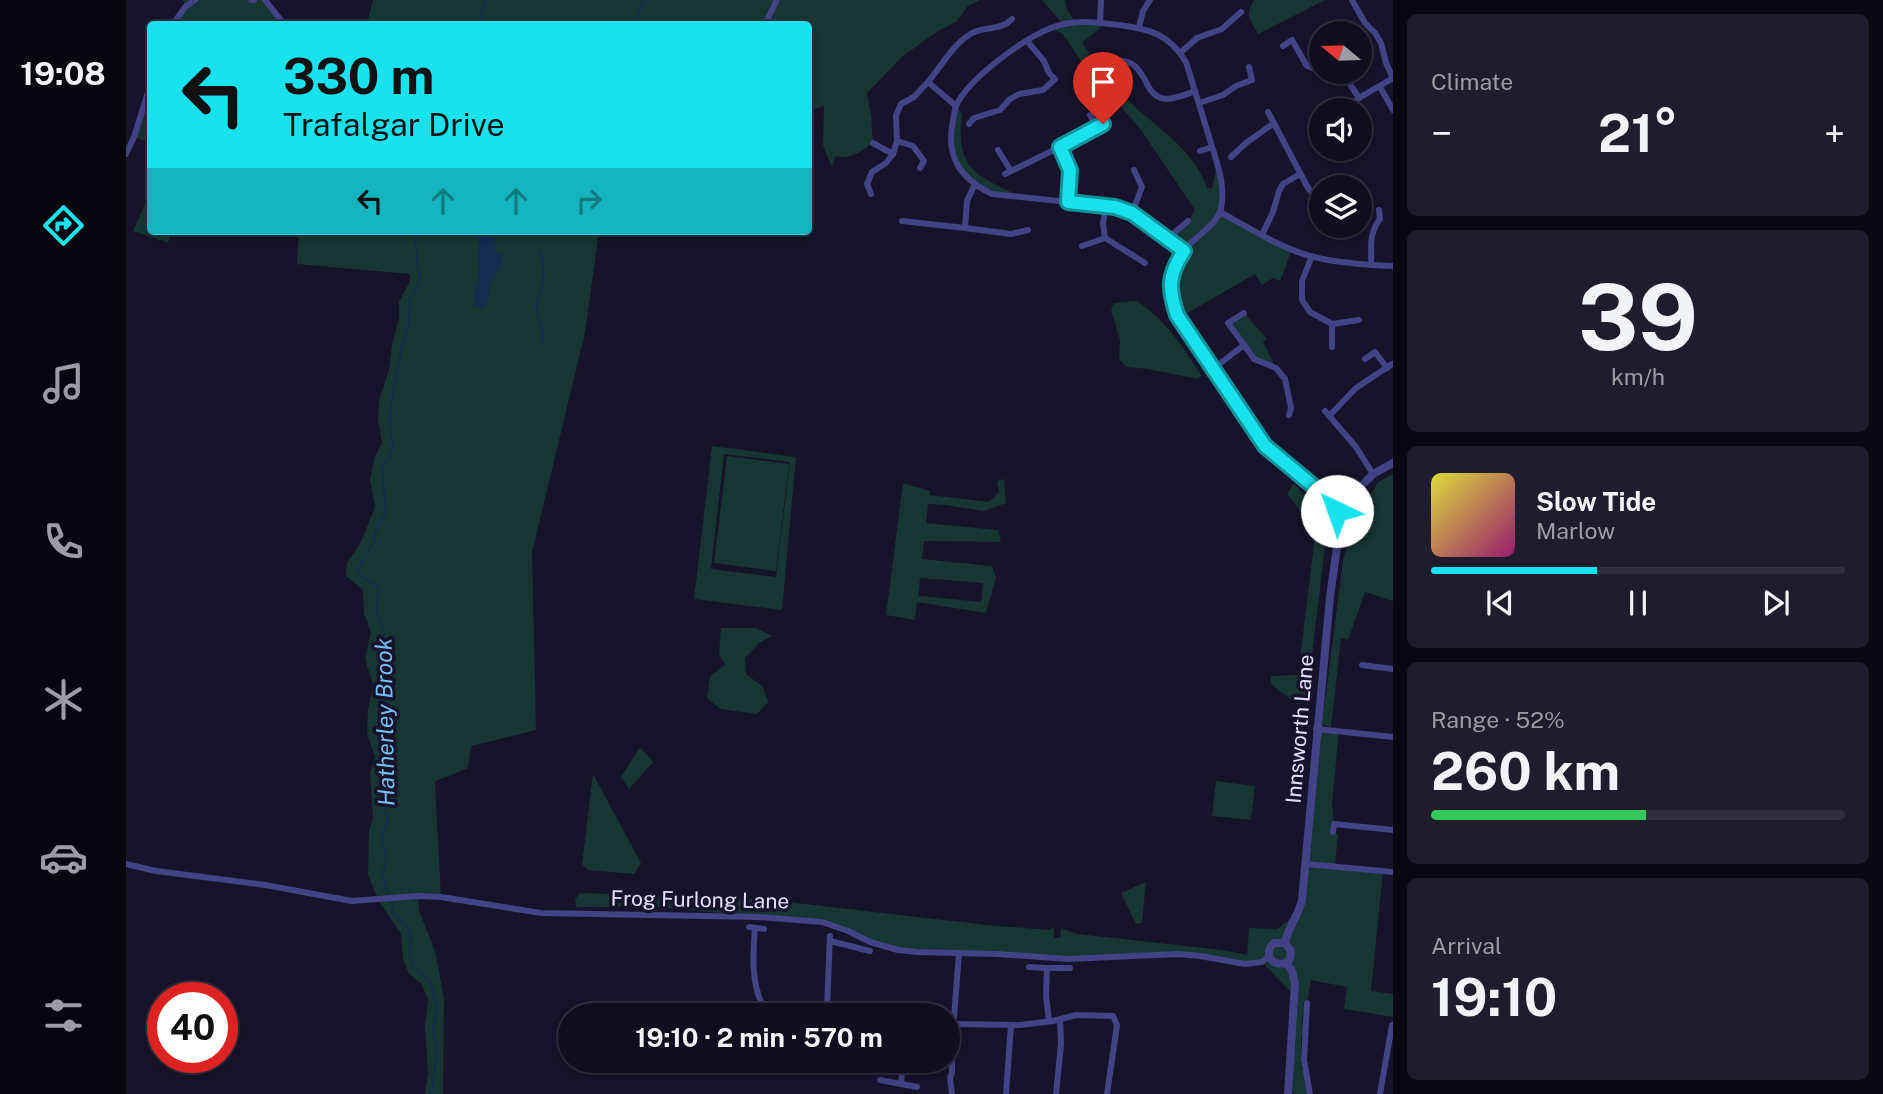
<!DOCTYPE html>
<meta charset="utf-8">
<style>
:root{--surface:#110e20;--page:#1e1c2d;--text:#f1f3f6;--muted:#9c9ca5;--line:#302e3e;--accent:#19e2ef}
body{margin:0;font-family:"Public Sans",sans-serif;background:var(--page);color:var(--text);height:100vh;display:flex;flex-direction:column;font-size:26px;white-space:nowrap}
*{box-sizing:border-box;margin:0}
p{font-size:23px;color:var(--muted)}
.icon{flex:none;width:38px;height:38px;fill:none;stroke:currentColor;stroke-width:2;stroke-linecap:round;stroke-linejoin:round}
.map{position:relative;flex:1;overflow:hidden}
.side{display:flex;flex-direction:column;gap:14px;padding:14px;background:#090812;width:490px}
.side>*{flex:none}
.guide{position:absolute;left:21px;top:21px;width:665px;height:214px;border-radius:7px;box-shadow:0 4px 10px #0003,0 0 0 2px var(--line);background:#19e2ef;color:#111;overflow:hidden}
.needle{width:46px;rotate:289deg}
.tools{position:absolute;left:1183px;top:21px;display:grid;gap:14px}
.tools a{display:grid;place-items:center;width:63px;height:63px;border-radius:50%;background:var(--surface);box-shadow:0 4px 10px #0003,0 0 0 2px var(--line);font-size:35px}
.speed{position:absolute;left:21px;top:982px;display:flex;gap:14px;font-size:35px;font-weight:700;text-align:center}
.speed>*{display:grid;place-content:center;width:91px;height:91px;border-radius:50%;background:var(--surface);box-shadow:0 4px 10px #0003,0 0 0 2px var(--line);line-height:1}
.speed .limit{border:10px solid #d22;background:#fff;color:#111}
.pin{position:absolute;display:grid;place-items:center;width:60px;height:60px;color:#fff;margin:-72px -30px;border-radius:50% 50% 50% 0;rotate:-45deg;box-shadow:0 0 7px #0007}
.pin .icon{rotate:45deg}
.me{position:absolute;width:77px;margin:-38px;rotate:318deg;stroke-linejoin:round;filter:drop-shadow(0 0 5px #0008)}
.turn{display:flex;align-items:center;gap:24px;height:147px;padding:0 21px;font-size:32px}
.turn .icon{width:91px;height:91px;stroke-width:2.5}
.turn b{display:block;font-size:49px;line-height:60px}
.lanes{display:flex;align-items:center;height:66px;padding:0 21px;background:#0003;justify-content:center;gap:35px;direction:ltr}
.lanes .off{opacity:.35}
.big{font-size:52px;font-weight:700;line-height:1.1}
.side .widget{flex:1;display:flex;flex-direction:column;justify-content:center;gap:10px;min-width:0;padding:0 24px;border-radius:10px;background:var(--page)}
.side .dial{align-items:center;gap:0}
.dial b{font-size:91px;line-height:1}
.song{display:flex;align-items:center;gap:21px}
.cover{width:84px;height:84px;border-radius:10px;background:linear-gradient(135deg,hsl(60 70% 55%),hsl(320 70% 35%))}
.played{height:7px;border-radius:4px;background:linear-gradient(90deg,var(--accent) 40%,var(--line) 40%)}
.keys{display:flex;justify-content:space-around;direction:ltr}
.heat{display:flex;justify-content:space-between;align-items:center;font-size:38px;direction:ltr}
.charge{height:10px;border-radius:5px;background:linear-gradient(90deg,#34c759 52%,var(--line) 0)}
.trip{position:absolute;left:432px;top:1003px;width:402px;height:70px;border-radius:35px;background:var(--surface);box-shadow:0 4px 10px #0003,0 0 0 2px var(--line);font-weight:700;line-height:70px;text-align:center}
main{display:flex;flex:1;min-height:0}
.dock{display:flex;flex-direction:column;width:126px;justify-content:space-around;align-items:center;background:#07060d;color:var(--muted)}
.dock .icon{width:49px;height:49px}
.dock .current{color:var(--accent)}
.dock b{font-size:32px;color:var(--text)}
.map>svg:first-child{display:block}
.green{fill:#173532;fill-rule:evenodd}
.water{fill:#132c4f}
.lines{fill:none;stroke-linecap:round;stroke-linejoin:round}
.stream{stroke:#132c4f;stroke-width:2}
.minor{stroke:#424286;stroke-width:6}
.tertiary{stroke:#424286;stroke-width:8}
.route-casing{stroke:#10939b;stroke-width:18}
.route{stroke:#19e2ef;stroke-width:12}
.labels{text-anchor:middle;stroke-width:7;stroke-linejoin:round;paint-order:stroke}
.street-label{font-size:21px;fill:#e2e0fd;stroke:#17132b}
.water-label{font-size:23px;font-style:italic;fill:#75bff5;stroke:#17132b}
</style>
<main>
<nav class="dock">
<b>19:08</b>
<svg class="icon current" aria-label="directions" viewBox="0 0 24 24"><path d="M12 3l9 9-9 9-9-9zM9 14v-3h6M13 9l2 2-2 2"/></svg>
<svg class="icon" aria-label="music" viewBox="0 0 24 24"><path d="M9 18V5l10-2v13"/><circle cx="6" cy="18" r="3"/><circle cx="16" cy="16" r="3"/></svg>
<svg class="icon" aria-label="phone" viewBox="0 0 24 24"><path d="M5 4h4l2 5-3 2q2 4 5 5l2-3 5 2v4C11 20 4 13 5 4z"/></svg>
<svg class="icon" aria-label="climate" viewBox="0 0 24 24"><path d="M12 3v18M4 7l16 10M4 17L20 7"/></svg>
<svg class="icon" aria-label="car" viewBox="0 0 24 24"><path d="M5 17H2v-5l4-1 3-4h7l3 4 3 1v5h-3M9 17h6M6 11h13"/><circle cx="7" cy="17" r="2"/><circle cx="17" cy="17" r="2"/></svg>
<svg class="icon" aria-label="filters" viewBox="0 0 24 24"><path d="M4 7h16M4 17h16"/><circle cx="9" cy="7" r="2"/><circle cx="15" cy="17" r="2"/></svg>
</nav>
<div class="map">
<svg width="1267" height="1094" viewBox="0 0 1267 1094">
<rect width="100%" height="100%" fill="#17132b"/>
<!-- green -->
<g class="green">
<path d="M57 0H139L158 24H47L60 6Z"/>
<path d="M247 0H854L842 6 830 22 812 31 777 56 741 93 745 116 747 143C736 151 724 160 709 156L706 168 697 145 698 106 683 111 682 24H241Z"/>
<path d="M916 0H939L941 10 950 22H974V28L956 43C969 60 982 79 997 95 1025 125 1068 147 1081 188H1086L1091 163 1096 179 1094 212 1166 249 1154 281 1147 278 1136 285 1129 274 1053 318 1044 282 1058 251 1042 238 1062 221 1069 210 1013 127 955 61 937 34 925 28 937 24Z"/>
<path d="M1128 0H1199L1132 34C1123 18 1119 17 1128 0Z"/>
<path d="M24 86V143L8 137Z"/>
<path d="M830 106 836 114C829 172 852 175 897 198L866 194 848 186 826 153Z"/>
<path d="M23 195 24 196V231H45L42 243 7 231Z"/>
<path d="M173 231H473L459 333 406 552 410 730 345 746 342 768 310 781 309 783 315 897 292 896 293 911 309 951 318 999 317 1094H299L302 1073 299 1026 302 1000 295 983 283 974 277 959 275 934 252 900 242 875 243 831 247 818 244 773 249 757 241 733 242 710 247 685 239 659 245 632 238 614 237 590 220 576 221 563 235 542 249 507 244 480 248 459 256 443 252 419 253 400 263 370 266 345 273 318V302L284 281V274L171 264Z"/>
<path d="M1011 301C1042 323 1054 343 1075 375L1072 379 1022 369 1000 367 993 359 994 340 985 309 988 303Z"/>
<path d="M1118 313 1141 339 1137 342 1150 368 1128 359 1102 323Z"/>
<path d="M586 446 670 457 656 610 568 599ZM598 454 664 462 650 577 585 569Z"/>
<path d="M601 456 663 464 650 571 588 563Z"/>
<path d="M1267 474V601L1239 592 1222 640 1215 638 1205 727 1196 725 1217 560 1230 519 1252 482Z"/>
<path d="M878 479 880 503 858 511 820 505 802 504 800 523 872 530 875 542 798 541 796 559 866 566 870 578 860 613 791 602 789 620 760 615 777 483 804 491V495L863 502 873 492 871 481ZM794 578 857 583 855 602 795 596 792 597Z"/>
<path d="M1168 483 1196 518 1199 546 1181 697 1172 705 1145 684V676L1172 675 1188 544 1186 525 1161 494Z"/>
<path d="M595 628H630L646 636 633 643 619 658 620 674 637 687 642 702 631 714 594 709 581 698 584 676 599 665 593 654Z"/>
<path d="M1190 729 1213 731 1206 803 1208 824 1207 832 1212 834 1209 866 1257 871 1245 991 1267 994V1038H1264L1267 1017 1218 1009 1221 987 1185 980 1181 1003H1177L1178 1012H1177L1176 1025 1178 1026 1177 1035H1175V1069L1178 1070 1182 1094H1169L1165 1089 1169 1011 1172 1010V997H1169L1136 962 1119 964 1074 956 942 959 772 950 696 922 527 907H450L449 899 454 893 636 899 861 925 923 930 928 927V938H934L935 928 951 934 1096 950 1121 955 1123 928 1151 929 1164 919 1169 922 1173 912Z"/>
<path d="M514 747 527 762 503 789 495 777Z"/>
<path d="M467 774 515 863 508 874 462 870 456 864Z"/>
<path d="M1090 781 1129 786 1125 820 1086 816Z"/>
<path d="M1020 882 1016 923 1010 924 995 893Z"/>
</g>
<!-- water -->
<path class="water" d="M344 231H363L369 241V252L375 255 377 259C375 268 371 273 366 280 361 290 367 296 357 307L354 308 349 305 348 293 352 281 353 266 352 257 353 243 351 239Z"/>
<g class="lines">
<!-- stream -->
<g class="stream">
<path d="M353 24 359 0"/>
<path d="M506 24 519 0"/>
<path d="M292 231 289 242 294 282 284 300 283 323 276 346 263 416 267 447 262 459 256 467 260 513 251 527 247 544 232 568C236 584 246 579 254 589L250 603 251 614 257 627 258 635 254 653V668L262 686C257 701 251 721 256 737 259 748 264 753 265 765L257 772V779L261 793 259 807 262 819 255 838 261 857 256 876 265 900 266 911 280 925 285 938 284 954 288 968 304 981 311 1008 307 1029 310 1042V1056L307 1087 304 1094"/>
<path d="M414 251 418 275 410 307 415 324 416 343"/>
</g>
<!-- minor -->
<g class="minor">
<path d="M125 0H128"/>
<path d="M139 0 158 24"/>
<path d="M1226 0 1239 23 1249 33 1255 43 1260 63 1267 78"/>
<path d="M974 22 975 0"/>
<path d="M47 24 60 6 69 0"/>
<path d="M639 24 651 0"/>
<path d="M1013 27 1017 11 1024 0"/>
<path d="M1157 46 1166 40 1181 66 1189 69 1195 66"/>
<path d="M1054 53 1071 38 1096 29 1115 12"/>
<path d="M989 59C994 61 1001 61 1006 64 1013 68 1016 75 1020 82 1031 107 1049 99 1069 91"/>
<path d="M1216 72 1233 98"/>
<path d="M802 82C815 66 828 43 846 33 859 26 875 31 886 19"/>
<path d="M1254 87 1267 110"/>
<path d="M1073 103 1097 95 1110 86 1126 80 1123 67"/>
<path d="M1220 110 1233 98 1267 78"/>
<path d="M1142 112 1182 188 1193 201 1192 209"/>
<path d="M964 115 971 127"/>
<path d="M843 124 848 118 874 110 884 99 893 94 917 90 929 79 923 73 918 61 901 41"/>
<path d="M771 141 787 146 798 161 794 168"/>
<path d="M747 143 767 154"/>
<path d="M934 147 977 124"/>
<path d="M872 150 885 171"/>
<path d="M1074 151 1086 147"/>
<path d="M0 154 8 137 24 86"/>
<path d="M1105 157 1120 143 1148 123"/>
<path d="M879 174 934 147 944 170 942 202"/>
<path d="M745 194 741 184 746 172 760 163 767 154 771 141 770 115 775 104 788 97 802 82 830 106"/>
<path d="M980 206 977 223 979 238 1019 263"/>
<path d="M1094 212C1123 228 1153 247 1184 256 1211 263 1240 265 1267 266"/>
<path d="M1006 213 1016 187 1008 170"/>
<path d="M776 221 839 228 841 201 848 186"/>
<path d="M839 228 885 234 902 230"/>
<path d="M1136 235 1147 212 1153 191 1157 184 1174 174"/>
<path d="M1042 238 1062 221"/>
<path d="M956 246 979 238"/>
<path d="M1058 251 1006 213 990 207 866 194C835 179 819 157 827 121 828 117 828 110 830 106 842 79 897 39 925 28 947 19 970 22 993 25 1024 29 1043 34 1060 62 1068 88 1076 114 1084 140 1091 164 1100 184 1095 209 1092 220 1083 227 1075 234 1045 259 1039 278 1051 315L1139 446 1210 505"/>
<path d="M1186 256 1176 281V300L1184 312 1206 324 1233 320"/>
<path d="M1245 265C1246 246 1242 235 1254 219L1253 210"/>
<path d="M1206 324V347"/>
<path d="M1118 345 1102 323 1118 313"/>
<path d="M1239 359 1249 352 1261 368"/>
<path d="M1087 369 1118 345 1128 359 1150 368 1159 379 1165 408 1163 415"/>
<path d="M1199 411 1230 447 1247 474"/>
<path d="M1203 416 1230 388 1266 364"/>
<path d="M1236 665 1267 669"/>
<path d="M1190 729 1267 737"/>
<path d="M1207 832 1208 824 1267 830"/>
<path d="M0 864 30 871 139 885 226 901 292 896 315 897 415 913 632 917 696 922 722 931 744 942 772 950 791 952 871 954 942 959 1052 954 1074 956 1119 964 1136 962 1143 956"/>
<path d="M1180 864 1267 872"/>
<path d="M623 927 638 929"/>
<path d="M629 928C627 952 625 982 636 1004L701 1009 745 1015"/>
<path d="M704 941 744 951"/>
<path d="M903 967 921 968"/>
<path d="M1181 1003 1178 1060 1184 1094"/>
<path d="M701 1009 704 936"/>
<path d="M923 1021 920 996 921 968H944"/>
<path d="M827 1024 894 1025 927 1021 950 1015 987 1016 991 1025 981 1094"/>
<path d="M754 1080 791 1087"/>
<path d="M775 1084 777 1060"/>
<path d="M826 1094 824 1078 826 1073V1043L833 953"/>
<path d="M880 1094 885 1025"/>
<path d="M930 1094 935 1044 934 1019"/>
<path d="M1254 1094 1266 1025"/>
</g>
<!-- tertiary -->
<g class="tertiary">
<path d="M1214 515 1221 514 1225 510 1224 505 1221 501"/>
<path d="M1159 943C1162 927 1172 917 1176 900L1204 597 1214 525V515L1211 511 1210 505 1213 501H1221L1247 474 1267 463"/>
<path d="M1159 943H1148C1137 953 1145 967 1160 963"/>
<path d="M1159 943 1165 951 1164 959 1160 963"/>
<path d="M1160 963 1166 971 1169 984 1162 1094"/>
</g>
</g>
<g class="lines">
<!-- route casing -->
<g class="route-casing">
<path id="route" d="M977 124 934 147 944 170 942 202 989 207 1006 213 1058 251C1042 275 1042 288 1051 315L1139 446 1210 505 1211 511"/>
</g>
<!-- route -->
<use href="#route" class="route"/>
</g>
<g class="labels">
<!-- street labels -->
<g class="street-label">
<text transform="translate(1174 729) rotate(-85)" y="7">Innsworth Lane</text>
<text transform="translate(574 900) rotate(1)" y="7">Frog Furlong Lane</text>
</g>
<!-- water labels -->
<g class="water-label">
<text transform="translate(259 722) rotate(-91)" y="8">Hatherley Brook</text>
</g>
</g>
</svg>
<div class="tools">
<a><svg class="needle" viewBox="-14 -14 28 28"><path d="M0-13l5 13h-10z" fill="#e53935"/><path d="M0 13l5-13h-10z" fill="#9c9ca5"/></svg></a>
<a><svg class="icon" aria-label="sound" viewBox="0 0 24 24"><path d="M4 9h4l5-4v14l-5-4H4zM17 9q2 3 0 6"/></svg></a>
<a><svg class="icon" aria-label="layers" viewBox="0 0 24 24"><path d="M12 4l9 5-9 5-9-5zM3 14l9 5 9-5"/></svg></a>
</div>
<div class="speed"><div class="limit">40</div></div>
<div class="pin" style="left:977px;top:124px;background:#d93025"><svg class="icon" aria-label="arrive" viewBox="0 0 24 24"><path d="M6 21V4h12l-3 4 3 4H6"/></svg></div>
<svg class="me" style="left:1211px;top:511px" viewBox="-20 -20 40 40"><circle r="19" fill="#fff"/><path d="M0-13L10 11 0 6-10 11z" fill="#19e2ef"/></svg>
<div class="trip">19:10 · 2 min · 570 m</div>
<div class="guide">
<div class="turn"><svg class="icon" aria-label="left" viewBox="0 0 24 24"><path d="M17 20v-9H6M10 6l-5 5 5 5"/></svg><div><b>330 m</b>Trafalgar Drive</div></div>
<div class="lanes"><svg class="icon" aria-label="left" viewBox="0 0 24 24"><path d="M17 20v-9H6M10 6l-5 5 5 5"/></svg><svg class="icon off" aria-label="ahead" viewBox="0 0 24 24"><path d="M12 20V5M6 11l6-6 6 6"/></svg><svg class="icon off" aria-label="ahead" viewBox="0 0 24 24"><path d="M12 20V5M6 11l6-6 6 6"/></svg><svg class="icon off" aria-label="right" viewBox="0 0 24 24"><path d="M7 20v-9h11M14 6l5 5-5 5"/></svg></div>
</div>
</div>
<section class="side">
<div class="widget"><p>Climate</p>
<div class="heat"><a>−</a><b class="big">21°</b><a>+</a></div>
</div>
<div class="widget dial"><b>39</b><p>km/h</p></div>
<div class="widget">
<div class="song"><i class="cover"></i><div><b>Slow Tide</b><p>Marlow</p></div></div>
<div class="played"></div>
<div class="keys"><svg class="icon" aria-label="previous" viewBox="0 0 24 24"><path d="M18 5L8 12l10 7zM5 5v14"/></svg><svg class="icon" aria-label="pause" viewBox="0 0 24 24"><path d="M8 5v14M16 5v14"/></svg><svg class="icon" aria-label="next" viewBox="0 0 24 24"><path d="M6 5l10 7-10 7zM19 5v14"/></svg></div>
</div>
<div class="widget"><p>Range · 52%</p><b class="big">260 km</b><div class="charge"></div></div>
<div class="widget"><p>Arrival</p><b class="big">19:10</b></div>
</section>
</main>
